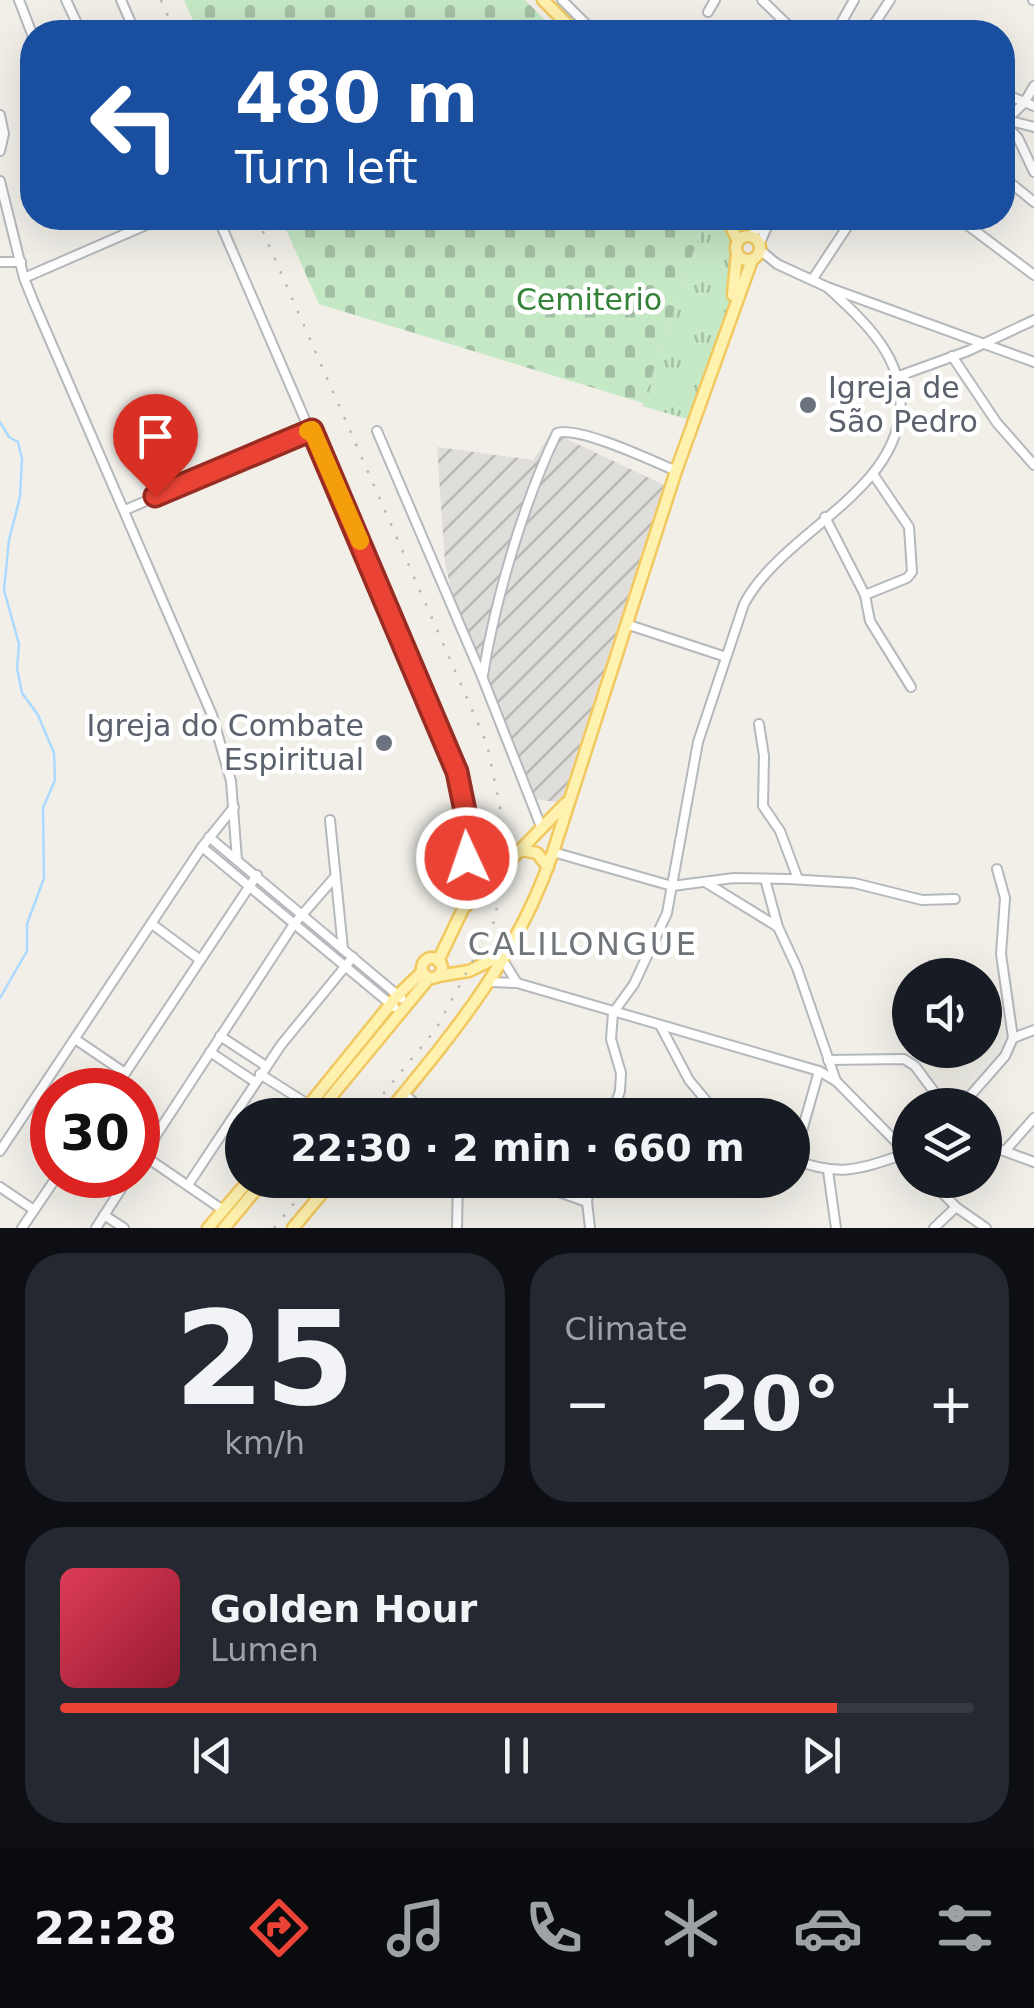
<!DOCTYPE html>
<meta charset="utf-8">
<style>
:root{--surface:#171b24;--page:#242831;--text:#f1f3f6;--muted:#9ea1a6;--line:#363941;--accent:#ea4335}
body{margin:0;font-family:"DejaVu Sans",sans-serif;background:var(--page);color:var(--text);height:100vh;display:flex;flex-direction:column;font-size:38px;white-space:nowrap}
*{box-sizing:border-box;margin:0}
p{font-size:32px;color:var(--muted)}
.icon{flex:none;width:55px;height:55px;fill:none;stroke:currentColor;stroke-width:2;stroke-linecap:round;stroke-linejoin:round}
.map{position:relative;height:1228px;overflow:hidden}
.panel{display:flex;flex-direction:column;gap:25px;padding:25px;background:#0d0f14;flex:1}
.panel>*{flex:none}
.top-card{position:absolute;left:20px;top:20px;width:995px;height:210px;border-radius:40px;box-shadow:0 10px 40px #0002;background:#1a4fa0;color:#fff;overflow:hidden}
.fabs{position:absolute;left:892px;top:958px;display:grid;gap:20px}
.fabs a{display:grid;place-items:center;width:110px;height:110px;border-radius:50%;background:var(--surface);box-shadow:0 10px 40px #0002;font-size:50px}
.speed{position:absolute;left:30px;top:1068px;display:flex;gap:20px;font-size:50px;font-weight:700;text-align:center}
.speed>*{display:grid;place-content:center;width:130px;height:130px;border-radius:50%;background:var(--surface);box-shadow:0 10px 40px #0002;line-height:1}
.speed .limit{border:15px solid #d22;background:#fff;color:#111}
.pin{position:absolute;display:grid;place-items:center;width:85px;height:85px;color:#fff;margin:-102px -42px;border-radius:50% 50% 50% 0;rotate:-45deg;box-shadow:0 0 10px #0007}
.pin .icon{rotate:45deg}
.me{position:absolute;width:110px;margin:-55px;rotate:357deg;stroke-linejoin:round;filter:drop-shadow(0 0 8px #0008)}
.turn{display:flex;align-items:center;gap:35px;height:210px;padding:0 50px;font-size:45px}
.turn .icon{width:130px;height:130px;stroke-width:2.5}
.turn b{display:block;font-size:70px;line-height:85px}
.big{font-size:75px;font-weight:600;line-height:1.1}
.panel .card{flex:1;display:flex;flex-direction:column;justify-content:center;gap:15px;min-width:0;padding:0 35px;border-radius:40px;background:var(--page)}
.panel .dial{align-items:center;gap:0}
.dial b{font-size:130px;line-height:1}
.song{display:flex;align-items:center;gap:30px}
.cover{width:120px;height:120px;border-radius:15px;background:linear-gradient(135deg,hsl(350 70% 55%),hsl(350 70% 35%))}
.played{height:10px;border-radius:5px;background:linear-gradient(90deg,var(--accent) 85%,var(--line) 85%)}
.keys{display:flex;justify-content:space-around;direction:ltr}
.heat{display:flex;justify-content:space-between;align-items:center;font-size:55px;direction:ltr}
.panel .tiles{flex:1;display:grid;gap:25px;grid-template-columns:1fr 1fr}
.card:last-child{grid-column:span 2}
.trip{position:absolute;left:225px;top:1098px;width:585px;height:100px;border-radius:50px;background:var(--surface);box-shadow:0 10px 40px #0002;font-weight:600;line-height:100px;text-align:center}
.dock{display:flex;height:160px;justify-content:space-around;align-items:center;background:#090b0e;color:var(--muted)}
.dock .icon{width:70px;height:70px}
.dock .on{color:var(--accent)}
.dock b{font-size:45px;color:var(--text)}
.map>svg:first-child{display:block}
.industrial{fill:url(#industrial-furrows)}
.grass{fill:url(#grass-tufts)}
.cemetery{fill:url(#cemetery-stones)}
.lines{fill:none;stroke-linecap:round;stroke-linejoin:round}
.stream{stroke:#aadaff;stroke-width:2.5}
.minor-casing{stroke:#b5b8bc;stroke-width:12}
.major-casing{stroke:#f2c960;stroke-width:15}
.minor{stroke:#fff;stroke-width:8}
.major{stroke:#fff2af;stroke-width:10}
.rail{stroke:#b6b7b8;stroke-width:2.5;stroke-dasharray:2.5 12;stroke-linecap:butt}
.route-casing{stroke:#982c22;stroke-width:25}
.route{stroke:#ea4335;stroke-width:18}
.slow{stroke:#f59e0b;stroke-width:18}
.worship-dot{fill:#6b7280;stroke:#fff;stroke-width:4}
.labels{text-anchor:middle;stroke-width:9;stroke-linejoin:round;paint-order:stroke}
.park-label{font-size:30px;fill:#348238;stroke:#fff}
.worship-label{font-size:30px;fill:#5b616d;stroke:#fff;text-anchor:start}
.neighbourhood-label{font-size:32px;letter-spacing:2.5px;fill:#70757a;stroke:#fff}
</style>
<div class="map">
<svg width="1034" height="1228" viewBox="0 0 1034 1228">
<defs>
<pattern id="industrial-furrows" width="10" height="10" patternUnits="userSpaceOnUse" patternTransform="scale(2.5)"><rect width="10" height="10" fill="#e0deda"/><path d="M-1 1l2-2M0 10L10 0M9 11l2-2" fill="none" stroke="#b9b8b5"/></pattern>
<pattern id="grass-tufts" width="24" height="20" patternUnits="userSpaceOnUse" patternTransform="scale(2.5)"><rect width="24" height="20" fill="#c5e8c5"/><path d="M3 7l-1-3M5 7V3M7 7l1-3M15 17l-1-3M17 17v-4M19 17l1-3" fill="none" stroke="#a3c0a4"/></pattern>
<pattern id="cemetery-stones" width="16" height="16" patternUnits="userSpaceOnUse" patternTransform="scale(2.5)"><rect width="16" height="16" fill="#c5e8c5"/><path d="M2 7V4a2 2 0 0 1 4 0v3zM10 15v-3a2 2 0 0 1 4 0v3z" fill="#a3c0a4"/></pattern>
</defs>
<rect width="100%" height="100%" fill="#f1efe8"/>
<!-- industrial -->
<path class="industrial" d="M552 432 664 485 561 803 534 799 454 602 445 563 437 447 533 460Z"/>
<!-- grass -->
<path class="grass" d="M705 218H727C751 287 717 355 694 421L642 406Z"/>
<!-- cemetery -->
<g class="cemetery">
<path d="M184 0H525L557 32H198Z"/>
<path d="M281 218H705L643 403 319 304Z"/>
</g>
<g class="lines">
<!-- stream -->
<path class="stream" d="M0 422 9 437 18 442 22 459 20 497 9 540 4 590 19 644 17 668 22 693 38 715 54 753 55 780 43 808 44 878 27 924V951L0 998"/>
<!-- minor casing -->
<g class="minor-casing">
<g id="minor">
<path d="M19 0 32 34"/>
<path d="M66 0 81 32"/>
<path d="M121 0 135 32"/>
<path d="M562 0 594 32"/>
<path d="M762 0 795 32"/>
<path d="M1033 0H1034"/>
<path d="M708 12 715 0"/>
<path d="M875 23 892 32"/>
<path d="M836 32 854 0"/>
<path d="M869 32 890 0"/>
<path d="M1002 93 1034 106"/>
<path d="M0 115 4 134 0 151"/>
<path d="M1007 120 1034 127"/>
<path d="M1002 121 1018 138 1034 172"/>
<path d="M1002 124 1024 103 1034 86"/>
<path d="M1002 176 1034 202"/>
<path d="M0 181 24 278 34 303 212 715 231 781 237 860"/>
<path d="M218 218 457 772 467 838 463 909"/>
<path d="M958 218 1034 275"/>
<path d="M750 236 767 221"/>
<path d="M759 245 771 218"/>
<path d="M760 250 777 264 827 287 1034 362"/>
<path d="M0 262H21"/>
<path d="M24 278 162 218"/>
<path d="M812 280 853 218"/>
<path d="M952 356 997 423 1034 465"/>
<path d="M899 376 968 351 1034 320"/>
<path d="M377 431 483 679 542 829"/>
<path d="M125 510 312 430"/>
<path d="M825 517 865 595 870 621 911 687"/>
<path d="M865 595 907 578 912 572 909 527 873 474"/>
<path d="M626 624 726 657"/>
<path d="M483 675C495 600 524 501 557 433 579 426 653 461 676 471"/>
<path d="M759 724 764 756 763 806 780 831 798 879"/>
<path d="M330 820 343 949"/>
<path d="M209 837 401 998"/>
<path d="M202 847 394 1007"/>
<path d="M553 852 672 886 734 878 789 879 854 883 922 900 955 899"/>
<path d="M765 879 778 927 797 968 836 1081"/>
<path d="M705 882 778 927"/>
<path d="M152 924 199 959"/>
<path d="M504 962 517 983"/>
<path d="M491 982 517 983 819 1071 836 1081 910 1156"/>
<path d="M660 1025 689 1080 718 1115"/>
<path d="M220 1036 266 1066"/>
<path d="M1013 1038 1034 1030"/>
<path d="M75 1039 125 1073"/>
<path d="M210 1052 255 1082"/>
<path d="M828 1060 904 1059 915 1066 944 1105"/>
<path d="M260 1074 309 1105"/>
<path d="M114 1090 257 875"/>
<path d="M404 1094 429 1115"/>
<path d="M962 1105 1005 1056 1013 1038 1001 954 1005 898 997 869"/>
<path d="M612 1115 620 1091 621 1073 611 1039 613 1013 634 984 667 913 698 742 744 604C782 533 891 496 900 413 906 358 864 321 827 287"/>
<path d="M138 1130 153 1140"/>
<path d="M985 1144 1034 1162"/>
<path d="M0 1151 202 847 234 807"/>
<path d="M1005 1151 1034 1118"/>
<path d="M143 1155 223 1210"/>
<path d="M792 1159C841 1178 860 1169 908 1153"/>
<path d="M794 1159 819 1071"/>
<path d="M138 1163 294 924 335 877"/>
<path d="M828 1171 836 1228"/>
<path d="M525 1180 587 1202"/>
<path d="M590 1180 587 1202 590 1228"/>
<path d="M930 1180 956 1207 986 1228"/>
<path d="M188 1185 281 1045 353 957"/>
<path d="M0 1187 34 1210"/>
<path d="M104 1215 124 1228"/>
<path d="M22 1228 58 1175"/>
<path d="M96 1228 130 1175"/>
<path d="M457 1228 458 1180"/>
<path d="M934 1228 956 1207"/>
</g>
</g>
<!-- major casing -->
<g class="major-casing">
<g id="major">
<path d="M543 0 575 32"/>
<path d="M727 218 738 241"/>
<circle cx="748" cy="248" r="12"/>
<path d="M733 295 737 253"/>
<path d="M521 850 537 853 548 867"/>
<path d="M467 857 479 872 494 875"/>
<circle cx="432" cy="968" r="10"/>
<path d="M438 961 463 909 566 803"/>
<path d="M438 976 469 971 506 953"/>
<path d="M301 1115 398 995 422 972"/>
<path d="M316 1115 429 978"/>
<path d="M386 1115C455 1031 518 956 553 852L676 471 752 260"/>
<path d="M208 1228 249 1180"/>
<path d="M224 1228 264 1180"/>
<path d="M293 1228 333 1180"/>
</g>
</g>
<!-- minor -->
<use href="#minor" class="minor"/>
<!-- major -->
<use href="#major" class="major"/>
<!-- rail -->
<g class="rail">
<path d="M161 0 175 32"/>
<path d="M257 218 487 744 502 817 496 918 436 1029 366 1115"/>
<path d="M274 1228 313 1180"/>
</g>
</g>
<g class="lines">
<!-- route casing -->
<g class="route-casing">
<path id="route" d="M155 496 312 430 457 772 465 811 467 858"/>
</g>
<!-- route -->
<use href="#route" class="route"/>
<!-- slow -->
<path class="slow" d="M308 431 312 430 360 541"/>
</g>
<!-- markers -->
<g class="worship-dot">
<circle cx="808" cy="405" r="10"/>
<circle cx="384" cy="743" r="10"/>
</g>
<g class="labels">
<!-- park labels -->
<g class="park-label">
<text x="589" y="310">Cemiterio</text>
</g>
<!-- worship labels -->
<g class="worship-label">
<text x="828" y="398">Igreja de<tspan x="828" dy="34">São Pedro</tspan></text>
<text x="364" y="736" text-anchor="end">Igreja do Combate<tspan x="364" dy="34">Espiritual</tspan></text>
</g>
<!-- neighbourhood labels -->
<g class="neighbourhood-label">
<text x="583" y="955">CALILONGUE</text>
</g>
</g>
</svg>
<div class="fabs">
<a><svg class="icon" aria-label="sound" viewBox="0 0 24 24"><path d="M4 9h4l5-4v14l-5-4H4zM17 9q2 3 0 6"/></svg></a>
<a><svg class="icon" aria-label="layers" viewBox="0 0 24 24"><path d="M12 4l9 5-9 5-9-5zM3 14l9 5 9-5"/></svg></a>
</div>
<div class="speed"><div class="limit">30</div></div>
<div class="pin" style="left:155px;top:496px;background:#d93025"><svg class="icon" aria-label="arrive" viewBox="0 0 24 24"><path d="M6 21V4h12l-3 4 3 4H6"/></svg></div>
<svg class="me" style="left:467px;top:858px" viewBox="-20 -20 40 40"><circle r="17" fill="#ea4335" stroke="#fff" stroke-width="3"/><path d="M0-11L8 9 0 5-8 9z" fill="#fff"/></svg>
<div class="trip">22:30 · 2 min · 660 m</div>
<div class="top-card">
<div class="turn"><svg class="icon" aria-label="left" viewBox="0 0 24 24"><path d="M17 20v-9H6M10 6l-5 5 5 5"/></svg><div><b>480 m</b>Turn left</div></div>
</div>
</div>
<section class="panel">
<div class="tiles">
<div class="card dial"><b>25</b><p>km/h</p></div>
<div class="card"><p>Climate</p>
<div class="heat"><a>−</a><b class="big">20°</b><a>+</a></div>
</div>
<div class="card">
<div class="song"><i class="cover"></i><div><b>Golden Hour</b><p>Lumen</p></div></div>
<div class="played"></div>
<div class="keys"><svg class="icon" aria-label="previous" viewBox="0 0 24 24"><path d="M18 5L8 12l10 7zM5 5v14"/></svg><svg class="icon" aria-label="pause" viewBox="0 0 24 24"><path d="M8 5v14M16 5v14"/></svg><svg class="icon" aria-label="next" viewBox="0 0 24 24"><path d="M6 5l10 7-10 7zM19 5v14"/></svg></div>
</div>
</div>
</section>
<nav class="dock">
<b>22:28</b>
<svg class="icon on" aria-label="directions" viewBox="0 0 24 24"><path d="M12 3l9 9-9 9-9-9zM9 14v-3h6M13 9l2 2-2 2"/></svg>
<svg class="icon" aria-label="music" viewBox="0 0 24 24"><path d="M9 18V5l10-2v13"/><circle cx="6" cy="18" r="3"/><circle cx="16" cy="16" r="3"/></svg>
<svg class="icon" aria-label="phone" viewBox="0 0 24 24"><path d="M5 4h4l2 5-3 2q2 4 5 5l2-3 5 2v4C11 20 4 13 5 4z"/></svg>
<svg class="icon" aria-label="climate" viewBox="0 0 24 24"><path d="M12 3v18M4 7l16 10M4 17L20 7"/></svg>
<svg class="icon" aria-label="car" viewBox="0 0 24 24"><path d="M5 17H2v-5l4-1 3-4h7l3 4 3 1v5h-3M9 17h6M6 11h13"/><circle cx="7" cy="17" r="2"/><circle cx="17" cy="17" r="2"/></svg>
<svg class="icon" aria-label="filters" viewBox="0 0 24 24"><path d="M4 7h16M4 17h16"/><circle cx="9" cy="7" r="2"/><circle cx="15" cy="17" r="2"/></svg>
</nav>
